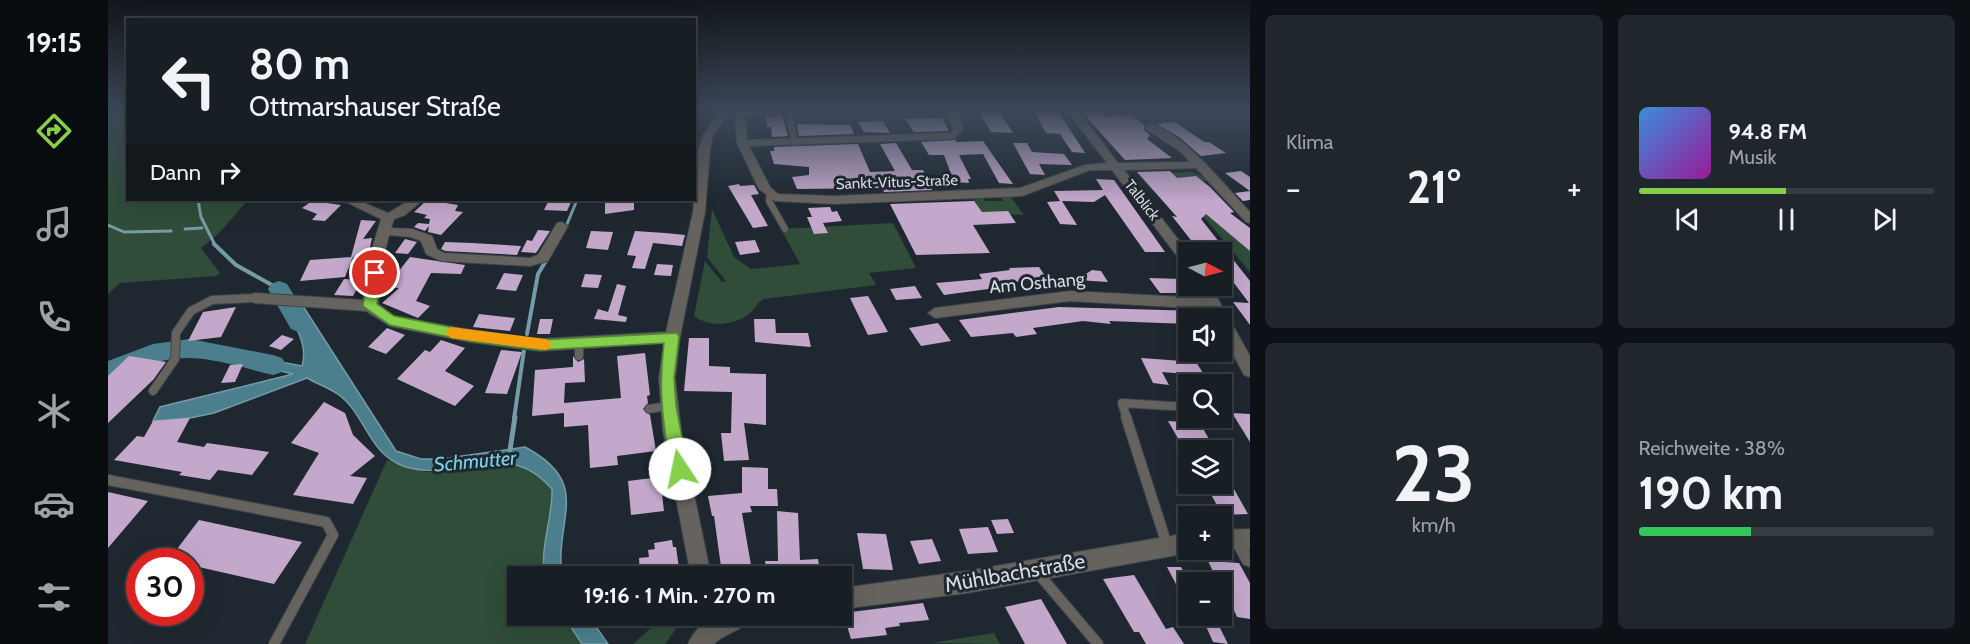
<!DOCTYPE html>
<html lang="de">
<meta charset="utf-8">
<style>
:root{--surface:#171e24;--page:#20272c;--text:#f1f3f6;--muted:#9ea2a6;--line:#363c41;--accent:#85cf4c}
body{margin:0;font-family:Cabin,sans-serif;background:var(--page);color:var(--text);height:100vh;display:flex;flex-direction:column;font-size:22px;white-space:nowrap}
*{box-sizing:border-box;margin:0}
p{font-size:20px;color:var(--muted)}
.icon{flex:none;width:33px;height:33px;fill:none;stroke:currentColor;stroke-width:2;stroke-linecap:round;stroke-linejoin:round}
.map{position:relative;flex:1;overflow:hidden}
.drawer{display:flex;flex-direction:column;gap:15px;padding:15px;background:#0d1014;width:720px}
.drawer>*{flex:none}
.top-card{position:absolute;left:18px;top:18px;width:570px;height:183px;border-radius:0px;box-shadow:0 6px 24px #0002,0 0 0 2px var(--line);background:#171e24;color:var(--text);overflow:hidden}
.needle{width:39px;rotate:96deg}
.controls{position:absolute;left:1070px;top:242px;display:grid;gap:12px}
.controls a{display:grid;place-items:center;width:54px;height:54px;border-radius:0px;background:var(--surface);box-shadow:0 6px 24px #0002,0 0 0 2px var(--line);font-size:30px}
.speed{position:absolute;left:18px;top:548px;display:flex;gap:12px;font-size:30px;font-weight:700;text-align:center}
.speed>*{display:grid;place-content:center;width:78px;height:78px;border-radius:50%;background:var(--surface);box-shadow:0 6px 24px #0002,0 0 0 2px var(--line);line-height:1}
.speed .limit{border:9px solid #d22;background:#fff;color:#111}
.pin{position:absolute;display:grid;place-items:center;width:51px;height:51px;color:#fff;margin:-26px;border:3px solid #fff;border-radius:50%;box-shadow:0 2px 6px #0007}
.me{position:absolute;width:66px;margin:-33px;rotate:349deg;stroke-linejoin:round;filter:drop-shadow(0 0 4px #0008)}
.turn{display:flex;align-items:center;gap:21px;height:126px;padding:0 24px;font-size:27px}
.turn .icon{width:78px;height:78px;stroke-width:2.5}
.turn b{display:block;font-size:42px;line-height:51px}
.then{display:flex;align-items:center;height:57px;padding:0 24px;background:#0003;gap:12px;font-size:22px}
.big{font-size:45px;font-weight:700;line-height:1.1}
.drawer .card{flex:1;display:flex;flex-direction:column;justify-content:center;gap:9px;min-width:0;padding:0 21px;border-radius:9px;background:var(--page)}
.drawer .dial{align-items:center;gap:0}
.dial b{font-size:78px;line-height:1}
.song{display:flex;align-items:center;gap:18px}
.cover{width:72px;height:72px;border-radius:9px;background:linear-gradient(135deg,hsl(210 70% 55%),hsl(300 70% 35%))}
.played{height:6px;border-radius:3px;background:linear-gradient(90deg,var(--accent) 50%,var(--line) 50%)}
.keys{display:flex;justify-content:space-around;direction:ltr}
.heat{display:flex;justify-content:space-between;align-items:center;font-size:33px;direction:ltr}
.charge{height:9px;border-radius:4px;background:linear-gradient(90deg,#34c759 38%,var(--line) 0)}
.drawer .tiles{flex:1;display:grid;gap:15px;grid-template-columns:repeat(2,1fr)}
.trip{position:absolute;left:399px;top:566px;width:345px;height:60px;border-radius:0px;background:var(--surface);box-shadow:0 6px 24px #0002,0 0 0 2px var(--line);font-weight:700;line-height:60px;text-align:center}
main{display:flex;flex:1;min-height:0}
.tabs{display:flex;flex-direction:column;width:108px;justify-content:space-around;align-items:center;background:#090c0e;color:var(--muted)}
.tabs .icon{width:42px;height:42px}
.tabs .on{color:var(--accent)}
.tabs b{font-size:27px;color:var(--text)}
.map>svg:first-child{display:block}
.green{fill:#2f4d38}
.water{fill:#4c7f8e;stroke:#759ba7;stroke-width:1.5}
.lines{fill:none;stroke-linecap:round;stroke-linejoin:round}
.stream-far2{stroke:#759ba7;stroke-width:3}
.stream-far1{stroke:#759ba7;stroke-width:4}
.stream{stroke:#759ba7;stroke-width:5}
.river{fill:#4c7f8e;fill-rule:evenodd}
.building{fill:#c3a8cc}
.service-far2-casing{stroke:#3c454c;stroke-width:8}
.service-far1-casing{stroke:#3c454c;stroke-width:10}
.service-casing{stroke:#3c454c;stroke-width:12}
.minor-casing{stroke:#3c454c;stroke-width:2}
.tertiary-casing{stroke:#3c454c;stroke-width:2}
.service-far2{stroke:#66625e;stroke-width:6}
.service-far1{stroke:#66625e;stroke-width:8}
.service{stroke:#66625e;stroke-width:10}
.minor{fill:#66625e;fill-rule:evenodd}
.tertiary{fill:#66625e;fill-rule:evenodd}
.route{fill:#85cf4c;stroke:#568731;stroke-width:1.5}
.slow{fill:#f59e0b}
.labels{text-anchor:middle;stroke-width:6;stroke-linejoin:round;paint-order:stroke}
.far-street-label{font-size:15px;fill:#d6dce1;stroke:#1f2830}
.street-label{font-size:18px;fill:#d6dce1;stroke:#1f2830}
.water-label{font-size:20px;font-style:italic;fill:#7dd1eb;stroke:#1f2830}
.near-street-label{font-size:21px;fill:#d6dce1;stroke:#1f2830}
</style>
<main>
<nav class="tabs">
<b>19:15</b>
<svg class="icon on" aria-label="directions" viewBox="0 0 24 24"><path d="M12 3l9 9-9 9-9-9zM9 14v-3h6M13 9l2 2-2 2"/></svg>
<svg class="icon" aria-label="music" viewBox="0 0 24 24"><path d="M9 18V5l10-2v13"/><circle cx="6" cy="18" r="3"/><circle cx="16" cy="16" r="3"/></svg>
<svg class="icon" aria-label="phone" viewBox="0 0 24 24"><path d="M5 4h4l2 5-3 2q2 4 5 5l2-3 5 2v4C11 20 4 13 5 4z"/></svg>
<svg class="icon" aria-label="climate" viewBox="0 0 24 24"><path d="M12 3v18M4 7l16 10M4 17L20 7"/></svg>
<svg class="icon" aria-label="car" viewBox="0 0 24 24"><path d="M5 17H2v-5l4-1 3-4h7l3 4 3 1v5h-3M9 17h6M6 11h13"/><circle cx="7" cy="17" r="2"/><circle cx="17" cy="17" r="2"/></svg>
<svg class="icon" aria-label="filters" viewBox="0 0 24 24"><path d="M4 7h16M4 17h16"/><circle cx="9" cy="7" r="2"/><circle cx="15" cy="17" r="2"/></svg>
</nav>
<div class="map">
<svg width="1142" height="644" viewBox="0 0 1142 644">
<rect width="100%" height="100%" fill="#1f2830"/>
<!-- green -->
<g class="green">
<path d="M0 111H19L20 200H140L110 234 93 248 112 273 108 276 12 283 0 294Z"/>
<path d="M1084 172 1104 181H1095L1088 176 1070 178 1142 251V272L1059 173Z"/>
<path d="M902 196 916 215 862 213 866 201 863 197H874L877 201H895L893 197Z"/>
<path d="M604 209 626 257 643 269 692 264 673 229 785 223 808 268 761 273 768 285 656 299C649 302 649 307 643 312 628 326 602 328 586 316L597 261 614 282 618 281 599 257Z"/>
<path d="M279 460C292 465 306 470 319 472 358 475 396 448 430 476 434 479 441 484 443 489 451 502 438 549 435 566L437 576H410V615H455L474 644H197Z"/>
<path d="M557 615H578L557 644H525Z"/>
<path d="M886 633 892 644 823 643Z"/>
</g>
<!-- water -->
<g class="water">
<path d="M175 305 195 306 288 451 313 459H333L417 447C486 484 446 518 454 576H437C431 549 445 518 444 489 397 436 355 483 298 467 261 456 258 415 231 395 222 388 209 384 199 378L106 413 82 418 45 421 52 407 185 374 131 361 136 355 194 366C201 343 185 323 175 305Z"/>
<path d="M455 615H480L500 644H474Z"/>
</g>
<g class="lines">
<!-- stream-far2 -->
<g class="stream-far2">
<path d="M90 200 93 217 107 245"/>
<path d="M0 225 16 232 63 231"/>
<path d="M77 229 94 228"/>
<path d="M457 229 469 200"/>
</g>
<!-- stream-far1 -->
<g class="stream-far1">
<path d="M106 244 128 265 171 289"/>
<path d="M419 334 430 274 439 259"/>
<path d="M406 419 416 350"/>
</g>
<!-- stream -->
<path class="stream" d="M402 450 407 417"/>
<!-- river -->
<g class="river">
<path d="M171 281 179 284 203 323 199 329 191 332 183 329 160 289 163 284Z"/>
<path d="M82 339 165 355 174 358 178 365 174 372 165 375C127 366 85 350 47 363 30 368 16 378 0 383V361L45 344Z"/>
</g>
</g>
<!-- building -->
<g class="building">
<path d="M870 111H891L905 133 883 132Z"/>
<path d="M926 111H950L977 153 964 152 952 134 938 133Z"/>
<path d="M973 111H993L998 117 1023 115 1036 125V130L1042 135 1039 139 1064 158 1017 160Z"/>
<path d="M674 115 680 136 664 137 663 127H659L658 117Z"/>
<path d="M834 118 841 131 806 132 797 119Z"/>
<path d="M775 121 782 133 756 132 750 122Z"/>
<path d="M1067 122 1096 142H1101L1118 153 1093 156 1071 137 1048 124Z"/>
<path d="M689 124 742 125 746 134 691 136Z"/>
<path d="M847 140 849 142 875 141 905 184 891 183 875 154 851 155 863 179H860L861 183 846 182 836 155H821L813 142Z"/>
<path d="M788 143 804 170H815L824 190 776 192 774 188 689 189 684 177 701 175V167L666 164 662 151H666V147L750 144 762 172 787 171 772 144Z"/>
<path d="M905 143H919L924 152 956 154 964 165 931 164 937 175 922 174Z"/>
<path d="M1062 171 1069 178 1088 176 1102 187 1126 212 1122 213 1142 228V251L1098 214 1093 219 1142 281V325L1125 302 1141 303 1120 275 1113 274V252H1100L1097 248H1089L1064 216 1069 217 1029 172Z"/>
<path d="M1133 171 1142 177V200L1135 201 1127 193 1142 191 1117 173Z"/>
<path d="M988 179 1006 180 1057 252H1037L997 195 986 202 954 201 969 225 952 224 939 202 952 201 946 191 995 190Z"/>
<path d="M631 184 632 186 646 185 651 194 643 195 660 226 645 228 620 186Z"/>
<path d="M319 200 350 205 347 211 355 212 333 235 320 232 321 226 317 231 306 227 310 223 321 224 322 219 316 218 319 215 306 212Z"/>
<path d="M441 200H464L459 211 436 210Z"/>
<path d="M497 200H526V210L497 214Z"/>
<path d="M204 201 233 205 217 221 204 220 209 214 194 208Z"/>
<path d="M866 201 874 212 900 211 908 223 865 225 882 253 808 255 782 204Z"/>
<path d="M722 207 724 212 729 211 734 221 715 223 720 233 706 234 699 217H704L700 208Z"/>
<path d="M253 220 268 221 255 239 264 238 260 256 245 257 237 277 192 281 202 260 243 257Z"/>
<path d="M430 230 442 231 428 253 413 252 419 240 424 241Z"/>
<path d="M483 231 505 232 500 250 478 248Z"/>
<path d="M527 231 557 233 577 235 574 246 545 243 537 269 524 268 528 256 519 255Z"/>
<path d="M297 239 309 242 300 254 287 253Z"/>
<path d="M647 240 652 252 632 255 627 242Z"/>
<path d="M337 242 364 243 413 246 409 255 337 251 333 249Z"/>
<path d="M302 257 357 265 353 274 323 273 308 301 322 306 310 318 274 303 291 288 278 287Z"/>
<path d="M549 264 565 265 563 276 546 275Z"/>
<path d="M931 267 940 280 892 283 895 287 836 295 828 283 874 279 871 274 902 270 901 268Z"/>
<path d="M984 270 993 271 1000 282 969 280Z"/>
<path d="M396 273 415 275 408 291 388 289Z"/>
<path d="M477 274 494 275 490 288 473 287Z"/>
<path d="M1041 278 1073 279 1083 293H1052Z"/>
<path d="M236 279 254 280 245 296 226 295Z"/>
<path d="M509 284 518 286 510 315 519 317 518 322 486 319 490 309 500 312Z"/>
<path d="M807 286 814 298 788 300 782 289Z"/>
<path d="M760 296 780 332 760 335 742 298Z"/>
<path d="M128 307 113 337 80 341 95 312Z"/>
<path d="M951 307 1090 311 1095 318H1080V324L1001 321 1003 324 975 321 925 328 929 334 908 337 905 333 863 337 851 320Z"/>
<path d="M371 314 407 318 402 331 365 327Z"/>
<path d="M432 319H445L442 334H429Z"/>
<path d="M646 319H667L668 333H700L703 347 647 342Z"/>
<path d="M830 323 843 341 813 346 801 328Z"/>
<path d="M279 328 297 335 278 354 260 347Z"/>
<path d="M174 335 186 339 173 350 161 346Z"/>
<path d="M581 338H601V366L622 367V373L658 374V425L636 423 641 460 616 461 613 433H623L624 392 576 391Z"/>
<path d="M333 340 357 348 337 371 366 386 347 406 289 379 317 350 322 352Z"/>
<path d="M393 350 414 352 399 394 377 393Z"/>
<path d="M1080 351H1105L1114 361 1088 362 1102 384H1083L1078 374 1054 372 1061 385 1045 383 1033 358 1088 362Z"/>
<path d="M537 353 542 395 539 396 540 403 535 409 542 415 548 451 509 456 510 465 482 468 480 425 456 427V413L424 416 427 370 465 367V356L470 362 476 359 477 382 457 383 456 403 513 398 509 356Z"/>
<path d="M21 356 58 362 45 380 0 423V376Z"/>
<path d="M135 364 127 382 113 383 122 365Z"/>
<path d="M216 402 237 413 245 435 267 456 242 476 259 478 245 504 185 495 211 453 183 443Z"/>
<path d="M1124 413 1142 414V442Z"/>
<path d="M82 418 69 442 96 447 99 443 161 452 144 475 110 470 102 480 71 475 74 472 6 460 29 436 36 437 45 421Z"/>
<path d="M1060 421 1092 423 1107 450 1076 449Z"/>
<path d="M1113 466 1140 514 1114 515 1097 483H1113Z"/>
<path d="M634 467 660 468V489H669L670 506H642L644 512 634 513 644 571 614 574 606 516H604L600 496 634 493Z"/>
<path d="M552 477 556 511 523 515 520 481Z"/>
<path d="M0 492 40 501 0 548Z"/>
<path d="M669 511 690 513 692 560 710 559 713 576H659L657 561H670Z"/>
<path d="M900 519 906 533 889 534 883 520Z"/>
<path d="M91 520 194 542 166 584 82 565V561H60Z"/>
<path d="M880 527 890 552 860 554 851 529Z"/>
<path d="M749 533 778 534 785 570 755 569Z"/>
<path d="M824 539 833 561 811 564 802 541Z"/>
<path d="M564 540 565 547H568L572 575 532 576 531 558 541 557 540 550 547 549 546 543Z"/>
<path d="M1100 561 1131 563 1142 583V619L1129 617 1113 582H1110Z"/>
<path d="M1059 567H1073L1080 579V607Z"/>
<path d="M1026 575 1058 629 1065 627 1076 644H1038L1031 632H1026L995 579Z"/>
<path d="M933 599 959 644H917L897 607Z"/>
<path d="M815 603 821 620 791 623 792 626 777 628 779 635 743 639 735 613Z"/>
<path d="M1097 624 1111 626 1120 644 1105 642Z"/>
</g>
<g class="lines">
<!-- service-far2 casing -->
<g class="service-far2-casing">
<g id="service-far2">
<path d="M682 119 687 142"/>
<path d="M662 193 661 201 677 229"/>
</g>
</g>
<!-- service-far1 casing -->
<g class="service-far1-casing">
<g id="service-far1">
<path d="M471 343V356"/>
<path d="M45 391 67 359 68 333 83 311 104 300 146 298"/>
<path d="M541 409 560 406"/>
<path d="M1019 419 1014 403 1080 407"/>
</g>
</g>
<!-- service casing -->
<g class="service-casing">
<g id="service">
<path d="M1018 417 1059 545"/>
<path d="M0 480 218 522 225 535 166 644"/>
<path d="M929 572 990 644"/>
</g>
</g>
<!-- minor casing -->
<g class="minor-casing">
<g id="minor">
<path d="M612 111H622L605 135 602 151 597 212 572 337 567 378 573 431 603 576H583L555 431 551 378 556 343 432 351 362 342 282 326 258 311 146 303 139 298 146 293 255 300 261 259 273 219 234 200H249L280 213 302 200H315L297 215 286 219 283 228 304 229 324 236 329 249 336 253 422 258 430 255 449 223 454 222 460 226 440 261 422 266 333 261 318 254 313 241 302 237 281 235 275 259 270 304 286 316 362 330 432 339 558 332 585 212 590 151 595 135Z"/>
<path d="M623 111H671L666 114 637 116 639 140 842 133 845 130 839 111H849L855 130 845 139 641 146 662 187 670 194 726 196 912 188 977 165 999 163 959 111H970L1010 163 1082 162 1074 153 1038 129 1037 127 1042 124C1078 135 1116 185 1142 212V223L1138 222 1088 168 1016 170 1080 252V265L1075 264 1004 170H982L914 196 726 204 667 201 651 189 629 143 627 114Z"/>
<path d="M1088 285H1102L1142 356V377L1136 375 1113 332V318H1106L1101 309 962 301 827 318 820 313 827 308 962 291 1095 298Z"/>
<path d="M1132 530C1142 536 1142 553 1142 567L1135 564 1122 540 1125 533Z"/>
<path d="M589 615H611L614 631 611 639 603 642 595 639Z"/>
</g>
</g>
<!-- tertiary casing -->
<g class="tertiary-casing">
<g id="tertiary">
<path d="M1142 529V549L1113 550 1111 549 1113 530Z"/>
<path d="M1080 533V549H1087L1080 553 859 593 734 609V588L859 571Z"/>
<path d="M611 615H645C638 631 617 632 606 644H580C586 629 597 622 611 615Z"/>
</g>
</g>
<!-- service-far2 -->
<use href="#service-far2" class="service-far2"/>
<!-- service-far1 -->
<use href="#service-far1" class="service-far1"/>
<!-- service -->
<use href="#service" class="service"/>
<!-- minor -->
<use href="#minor" class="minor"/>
<!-- tertiary -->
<use href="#tertiary" class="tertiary"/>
</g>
<!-- sky -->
<linearGradient id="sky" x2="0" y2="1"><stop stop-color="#11161a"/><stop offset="0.55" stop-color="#3c4859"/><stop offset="1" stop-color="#3c4859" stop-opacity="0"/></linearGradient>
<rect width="1142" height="202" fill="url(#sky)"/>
<!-- route -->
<path class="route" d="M267 269 273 273 269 304 286 316 362 331 432 340 569 333 571 337 566 378 568 406 580 469 578 475 572 477 566 475 563 469C555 422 550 391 556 343L432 350 362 341 282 325 255 306 260 273Z"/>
<!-- slow -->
<path class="slow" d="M343 327 438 339 445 345 438 350 343 338 337 332Z"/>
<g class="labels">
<!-- far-street labels -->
<g class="far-street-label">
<text transform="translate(789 182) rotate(-2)" y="5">Sankt-Vitus-Straße</text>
<text transform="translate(1034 200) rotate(52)" y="5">Talblick</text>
</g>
<!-- street labels -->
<g class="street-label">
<text transform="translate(929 283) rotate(-5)" y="6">Am Osthang</text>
</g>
<!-- water labels -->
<g class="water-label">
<text transform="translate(367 461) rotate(-5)" y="7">Schmutter</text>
</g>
<!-- near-street labels -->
<g class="near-street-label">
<text transform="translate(907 573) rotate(-10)" y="7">Mühlbachstraße</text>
</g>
</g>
</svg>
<div class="controls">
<a><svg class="needle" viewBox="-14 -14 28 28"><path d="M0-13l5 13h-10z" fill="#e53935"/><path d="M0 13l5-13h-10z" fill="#9ea2a6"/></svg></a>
<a><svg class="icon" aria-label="sound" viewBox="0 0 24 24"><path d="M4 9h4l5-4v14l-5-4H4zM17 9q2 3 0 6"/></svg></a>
<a><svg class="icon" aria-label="search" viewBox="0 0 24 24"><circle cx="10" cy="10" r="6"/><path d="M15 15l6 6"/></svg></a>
<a><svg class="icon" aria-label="layers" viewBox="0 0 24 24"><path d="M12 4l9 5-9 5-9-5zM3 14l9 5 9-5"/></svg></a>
<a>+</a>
<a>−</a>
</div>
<div class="speed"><div class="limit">30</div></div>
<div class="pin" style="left:267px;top:273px;background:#d93025"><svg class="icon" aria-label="arrive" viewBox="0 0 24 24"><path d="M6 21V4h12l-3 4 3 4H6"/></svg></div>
<svg class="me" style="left:572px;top:469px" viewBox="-20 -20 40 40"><circle r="19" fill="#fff"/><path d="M0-13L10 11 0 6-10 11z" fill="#85cf4c"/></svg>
<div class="trip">19:16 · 1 Min. · 270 m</div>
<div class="top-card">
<div class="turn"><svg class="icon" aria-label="left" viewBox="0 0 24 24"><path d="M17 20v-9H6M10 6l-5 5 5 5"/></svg><div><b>80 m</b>Ottmarshauser Straße</div></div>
<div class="then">Dann<svg class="icon" aria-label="right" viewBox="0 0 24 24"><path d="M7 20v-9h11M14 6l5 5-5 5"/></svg></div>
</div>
</div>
<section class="drawer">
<div class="tiles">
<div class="card"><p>Klima</p>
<div class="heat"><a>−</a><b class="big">21°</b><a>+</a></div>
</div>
<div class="card">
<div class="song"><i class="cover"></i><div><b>94.8 FM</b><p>Musik</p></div></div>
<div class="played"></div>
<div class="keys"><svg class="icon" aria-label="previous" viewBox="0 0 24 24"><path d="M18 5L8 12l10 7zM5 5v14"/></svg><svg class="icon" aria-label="pause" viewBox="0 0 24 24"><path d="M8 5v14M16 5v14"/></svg><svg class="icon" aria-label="next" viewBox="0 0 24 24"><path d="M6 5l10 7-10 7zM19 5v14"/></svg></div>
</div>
<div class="card dial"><b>23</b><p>km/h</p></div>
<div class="card"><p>Reichweite · 38%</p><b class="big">190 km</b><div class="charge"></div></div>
</div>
</section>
</main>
